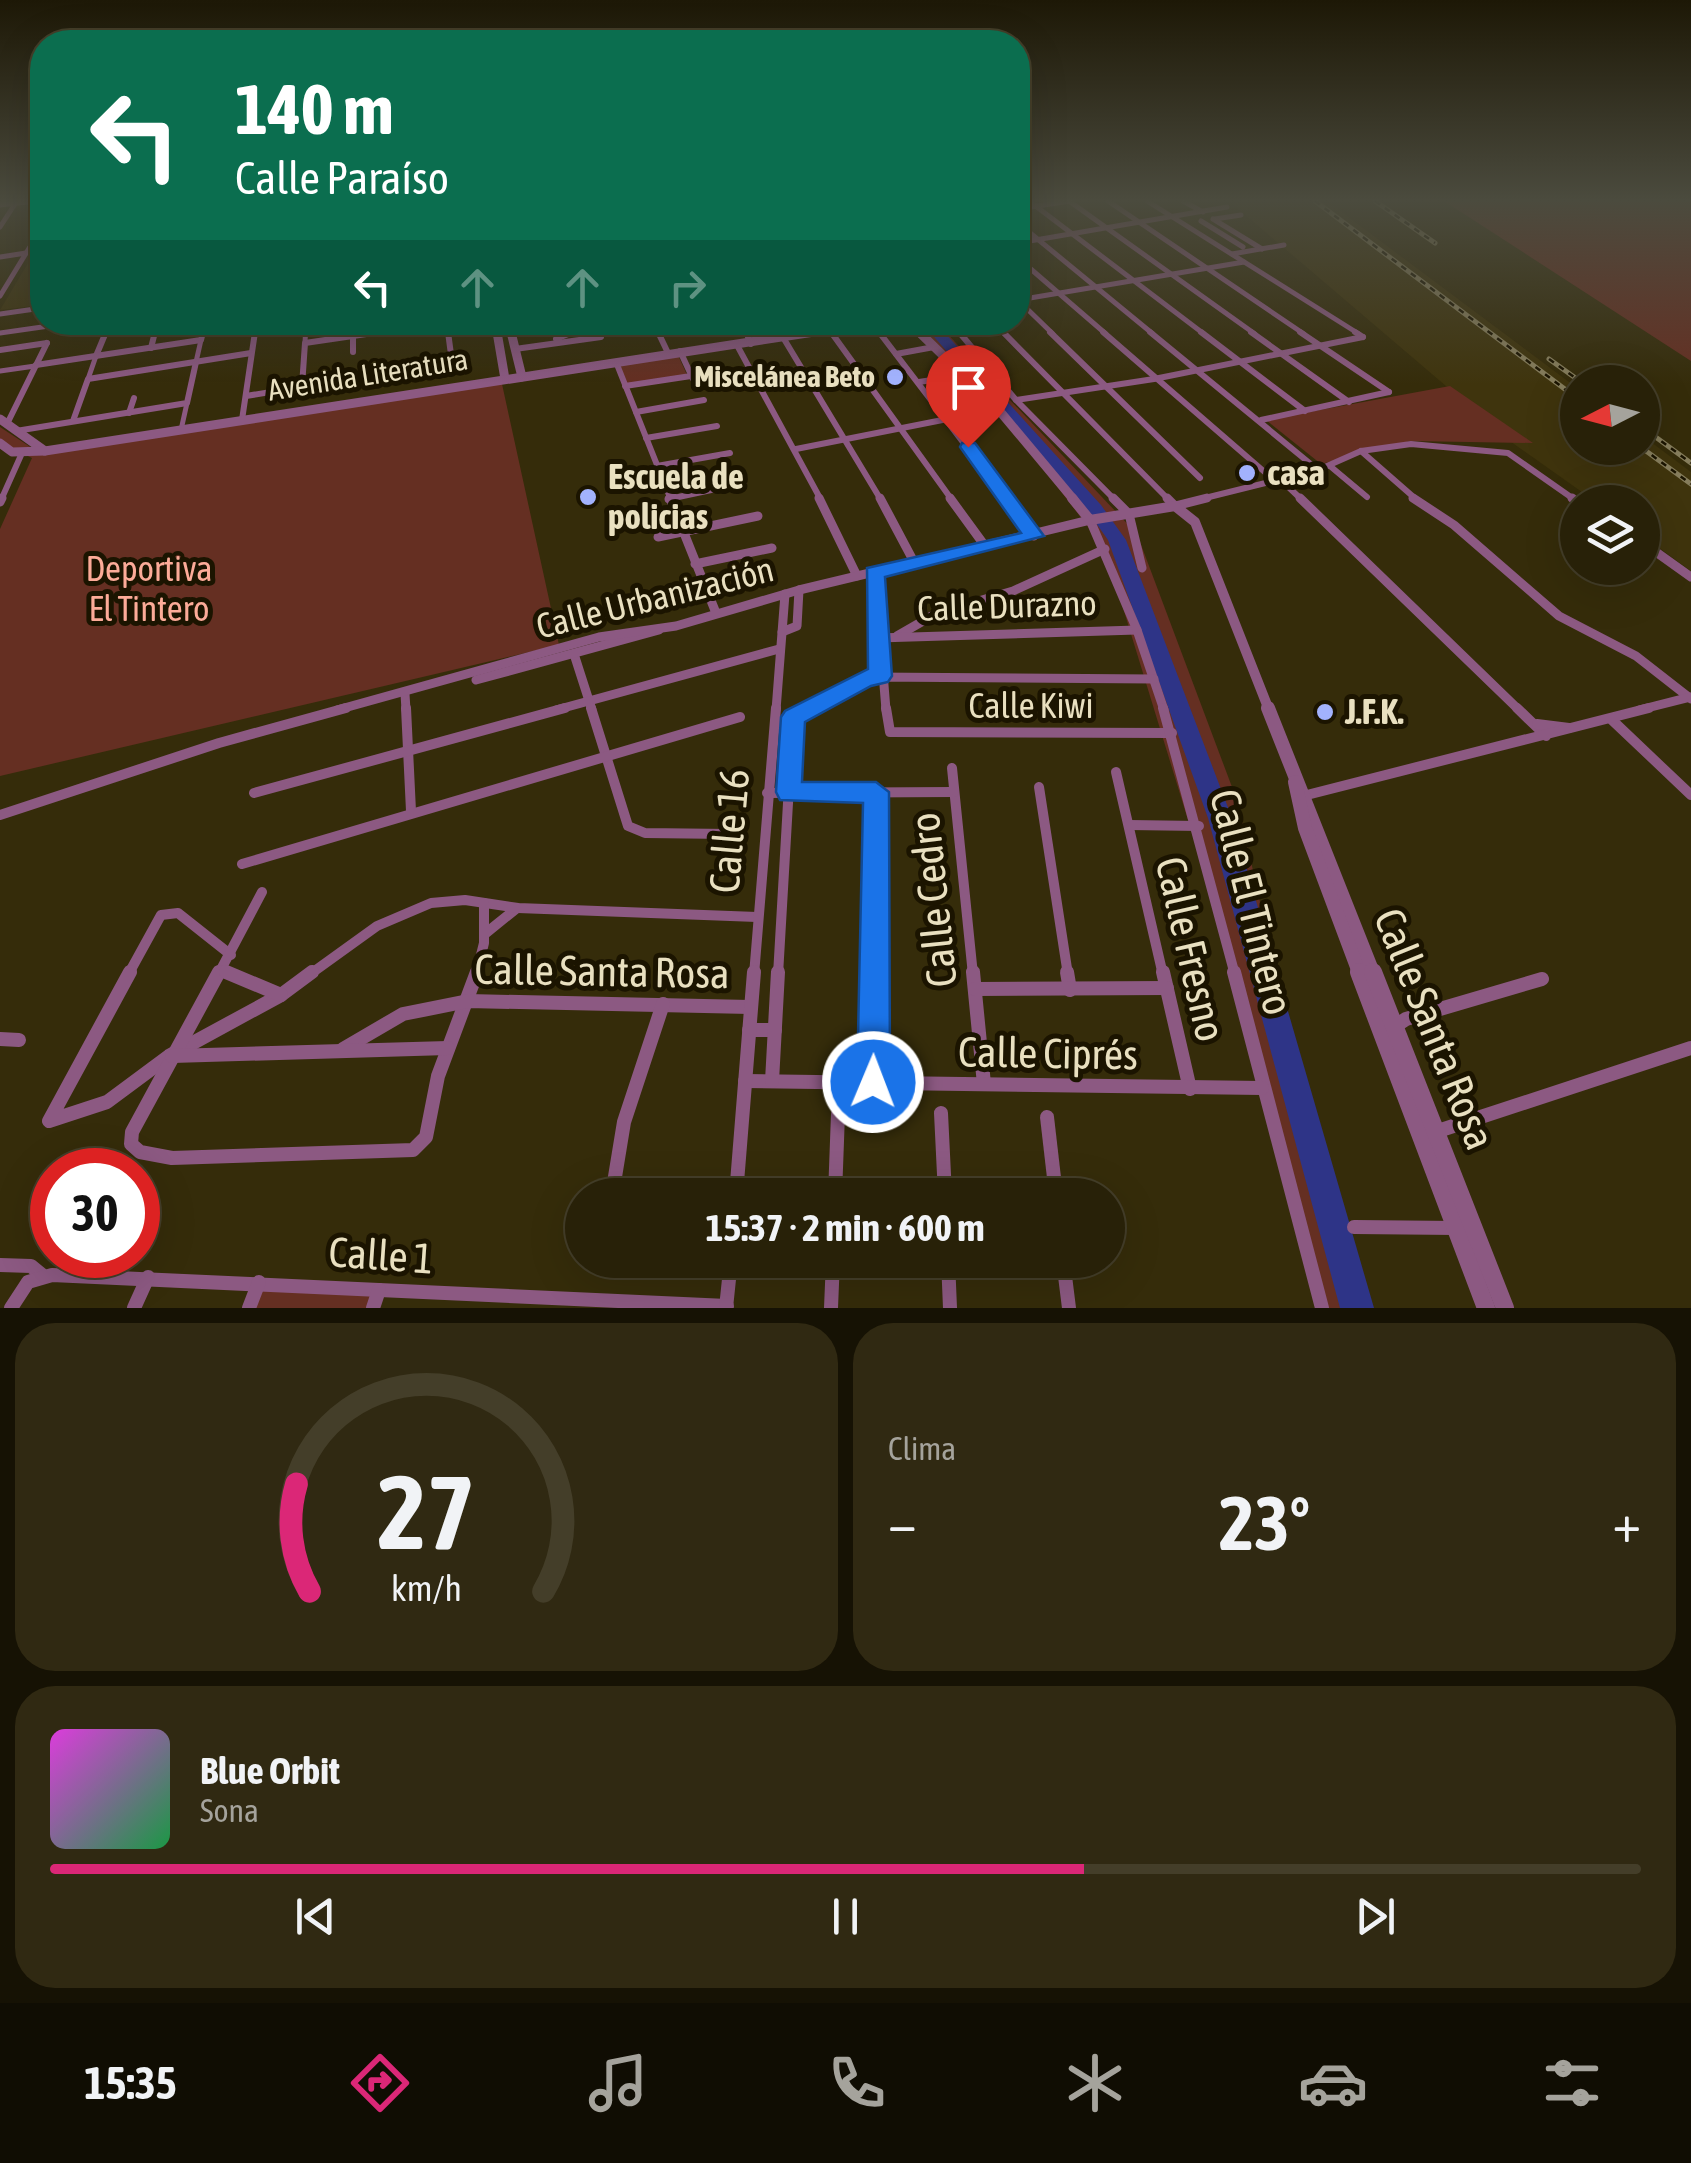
<!DOCTYPE html>
<html lang="es">
<meta charset="utf-8">
<style>
:root{--surface:#282108;--page:#302912;--text:#f1f3f6;--muted:#a5a39c;--line:#443e29;--accent:#db2777}
body{margin:0;font-family:"Asap Condensed",sans-serif;background:var(--page);color:var(--text);height:100vh;display:flex;flex-direction:column;font-size:38px;white-space:nowrap}
*{box-sizing:border-box;margin:0}
p{font-size:32px;color:var(--muted)}
.icon{flex:none;width:55px;height:55px;fill:none;stroke:currentColor;stroke-width:2;stroke-linecap:round;stroke-linejoin:round}
.map{position:relative;height:1308px;overflow:hidden}
.drawer{display:flex;flex-direction:column;gap:15px;padding:15px;background:#161204;flex:1}
.drawer>*{flex:none}
.hud{position:absolute;left:30px;top:30px;width:1000px;height:305px;border-radius:40px;box-shadow:0 10px 40px #0002,0 0 0 2px var(--line);background:#0b6e4f;color:#fff;overflow:hidden}
.needle{width:65px;rotate:264deg}
.tools{position:absolute;left:1560px;top:365px;display:grid;gap:20px}
.tools a{display:grid;place-items:center;width:100px;height:100px;border-radius:50%;background:var(--surface);box-shadow:0 10px 40px #0002,0 0 0 2px var(--line);font-size:50px}
.speed{position:absolute;left:30px;top:1148px;display:flex;gap:20px;font-size:50px;font-weight:700;text-align:center}
.speed>*{display:grid;place-content:center;width:130px;height:130px;border-radius:50%;background:var(--surface);box-shadow:0 10px 40px #0002,0 0 0 2px var(--line);line-height:1}
.speed .limit{border:15px solid #d22;background:#fff;color:#111}
.pin{position:absolute;display:grid;place-items:center;width:85px;height:85px;color:#fff;margin:-102px -42px;border-radius:50% 50% 50% 0;rotate:-45deg;box-shadow:0 0 10px #0007}
.pin .icon{rotate:45deg}
.me{position:absolute;width:110px;margin:-55px;rotate:1deg;stroke-linejoin:round;filter:drop-shadow(0 0 8px #0008)}
.turn{display:flex;align-items:center;gap:35px;height:210px;padding:0 40px;font-size:45px}
.turn .icon{width:130px;height:130px;stroke-width:2.5}
.turn b{display:block;font-size:70px;line-height:85px}
.lanes{display:flex;align-items:center;height:95px;padding:0 40px;background:#0003;justify-content:center;gap:50px;direction:ltr}
.lanes .off{opacity:.35}
.big{font-size:75px;font-weight:700;line-height:1.1}
.drawer .tile{flex:1;display:flex;flex-direction:column;justify-content:center;gap:15px;min-width:0;padding:0 35px;border-radius:40px;background:var(--page)}
.drawer .dial{align-items:center;gap:0}
.dial svg{height:260px;overflow:visible;fill:none;stroke:var(--line);stroke-width:7;stroke-linecap:round;text-anchor:middle}
.dial text{fill:var(--text);stroke:none}
.song{display:flex;align-items:center;gap:30px}
.cover{width:120px;height:120px;border-radius:15px;background:linear-gradient(135deg,hsl(300 70% 55%),hsl(140 70% 35%))}
.played{height:10px;border-radius:5px;background:linear-gradient(90deg,var(--accent) 65%,var(--line) 65%)}
.keys{display:flex;justify-content:space-around;direction:ltr}
.heat{display:flex;justify-content:space-between;align-items:center;font-size:55px;direction:ltr}
.drawer .tiles{flex:1;display:grid;gap:15px;grid-template-columns:1fr 1fr}
.tile:last-child{grid-column:span 2}
.trip{position:absolute;left:565px;top:1178px;width:560px;height:100px;border-radius:50px;background:var(--surface);box-shadow:0 10px 40px #0002,0 0 0 2px var(--line);font-weight:700;line-height:100px;text-align:center}
.dock{display:flex;height:160px;justify-content:space-around;align-items:center;background:#100d03;color:var(--muted)}
.dock .icon{width:70px;height:70px}
.dock .current{color:var(--accent)}
.dock b{font-size:45px;color:var(--text)}
.map>svg:first-child{display:block}
.built{fill:#3f340d}
.green{fill:#652f22}
.lines{fill:none;stroke-linecap:round;stroke-linejoin:round}
.river{fill:#2e3487;fill-rule:evenodd}
.pedestrian{stroke:#8c5982;stroke-width:5}
.minor-far4{stroke:#8c5982;stroke-width:5}
.minor-far3{stroke:#8c5982;stroke-width:6}
.minor-far2{stroke:#8c5982;stroke-width:9}
.minor-far1{stroke:#8c5982;stroke-width:10}
.minor{stroke:#8c5982;stroke-width:14}
.tertiary-far4{stroke:#8c5982;stroke-width:6}
.tertiary-far3{stroke:#8c5982;stroke-width:9}
.tertiary-far2{stroke:#8c5982;stroke-width:10}
.tertiary-far1{stroke:#8c5982;stroke-width:14}
.tertiary{stroke:#8c5982;stroke-width:18}
.rail-casing{stroke:#867d5c;stroke-width:5}
.rail{stroke:#1b1400;stroke-width:2.5;stroke-dasharray:6;stroke-linecap:butt}
.route{fill:#1a73e8;stroke:#114b97;stroke-width:2.5}
.poi-dot{fill:#a2b2fd;stroke:#1b1400;stroke-width:4}
.labels{text-anchor:middle;stroke-width:10;stroke-linejoin:round;paint-order:stroke}
.far-street-label{font-size:30px;fill:#e9e0c0;stroke:#1b1400}
.far-poi-label{font-size:30px;font-weight:bold;fill:#e9e0c0;stroke:#1b1400;text-anchor:end}
.poi-label{font-size:35px;font-weight:bold;fill:#e9e0c0;stroke:#1b1400;text-anchor:start}
.park-label{font-size:35px;fill:#fcab98;stroke:#1b1400}
.street-label{font-size:35px;fill:#e9e0c0;stroke:#1b1400}
.near-street-label{font-size:42px;fill:#e9e0c0;stroke:#1b1400}
</style>
<div class="map">
<svg width="1691" height="1308" viewBox="0 0 1691 1308">
<rect width="100%" height="100%" fill="#352c0a"/>
<!-- built -->
<g class="built">
<path d="M1229 201H1327L1577 388 1578 448H1642L1643 436 1691 472V571L1643 536 1642 502H1596L1514 444Z"/>
<path d="M42 247V305L0 310 37 248Z"/>
</g>
<!-- green -->
<g class="green">
<path d="M1444 201H1691V361Z"/>
<path d="M913 323H937L1137 534 1238 803 1326 1199 1367 1308H1324L1233 967 1105 549 998 409Z"/>
<path d="M677 353 687 375 624 385 617 362Z"/>
<path d="M502 384 559 645 0 776V529L32 458 0 443V427L41 454Z"/>
<path d="M1450 386 1533 443 1410 441 1321 464 1266 420Z"/>
<path d="M259 1282 379 1290 373 1308H249Z"/>
</g>
<g class="lines">
<!-- river -->
<path class="river" d="M921 322H935L1101 505 1126 540 1232 818 1374 1308H1340L1208 818 1108 540 1089 513Z"/>
<!-- pedestrian -->
<g class="pedestrian">
<path d="M0 333 56 325"/>
<path d="M305 343 306 322"/>
<path d="M196 362 201 340"/>
<path d="M0 371 35 366"/>
<path d="M88 379 96 356"/>
<path d="M181 430 187 403"/>
</g>
<!-- minor-far4 -->
<g class="minor-far4">
<path d="M1029 201 1204 334"/>
<path d="M1069 201 1255 334"/>
<path d="M1108 201 1304 334"/>
<path d="M1147 201 1359 334"/>
<path d="M1183 201 1203 212"/>
<path d="M0 205 36 201"/>
<path d="M1018 209 1070 201"/>
<path d="M1213 219 1262 249"/>
<path d="M1215 219 1241 215"/>
<path d="M1201 221 1243 247"/>
<path d="M1018 223 1153 334"/>
<path d="M0 227 15 204"/>
<path d="M1018 243 1227 207"/>
<path d="M1232 254 1284 245"/>
<path d="M0 257 26 253"/>
<path d="M1018 258 1106 334"/>
<path d="M0 296 42 227"/>
<path d="M1018 300 1053 334"/>
<path d="M1018 300 1244 262"/>
<path d="M0 314 42 308"/>
<path d="M353 322V334"/>
<path d="M447 322 449 334"/>
<path d="M653 322 659 334"/>
<path d="M742 322 747 334"/>
<path d="M951 322 961 334"/>
<path d="M993 322 1005 334"/>
<path d="M873 324 881 334"/>
<path d="M656 328 675 322"/>
<path d="M830 331 832 334"/>
<path d="M105 334 110 322"/>
<path d="M155 334 158 322"/>
<path d="M203 334 206 322"/>
<path d="M254 334 256 322"/>
<path d="M363 334 445 322"/>
<path d="M567 334 595 322"/>
</g>
<!-- minor-far3 -->
<g class="minor-far3">
<path d="M353 332V352"/>
<path d="M658 332 668 353"/>
<path d="M746 332 751 344"/>
<path d="M831 332 952 500"/>
<path d="M879 332 1007 500"/>
<path d="M959 332 1016 400 1115 500"/>
<path d="M1003 332 1169 500"/>
<path d="M1050 332 1200 478"/>
<path d="M1103 332 1275 481"/>
<path d="M1150 332 1318 470"/>
<path d="M1201 332 1305 411"/>
<path d="M1251 332 1349 402"/>
<path d="M1300 332 1389 392"/>
<path d="M1355 332 1363 337"/>
<path d="M556 339 573 332"/>
<path d="M784 339 881 500"/>
<path d="M738 347 821 500"/>
<path d="M151 348 155 332"/>
<path d="M515 349 601 337"/>
<path d="M0 350 47 343"/>
<path d="M680 351 693 379"/>
<path d="M896 354 934 347"/>
<path d="M96 356 106 332"/>
<path d="M616 362 671 500"/>
<path d="M36 365 201 340 203 332"/>
<path d="M919 382 964 375"/>
<path d="M302 386 305 343 380 332"/>
<path d="M625 386 691 376"/>
<path d="M246 396 452 362 448 332"/>
<path d="M1016 400 1154 379 1363 337"/>
<path d="M636 412 704 400"/>
<path d="M129 413 134 398"/>
<path d="M242 420 255 332"/>
<path d="M1261 420 1389 392"/>
<path d="M73 421 88 379 251 353"/>
<path d="M7 424 47 343"/>
<path d="M16 431 187 403 196 362"/>
<path d="M646 438 717 426"/>
<path d="M796 449 998 409"/>
<path d="M1361 451 1417 500"/>
<path d="M657 466 730 453"/>
<path d="M1330 466 1367 497"/>
<path d="M1280 479 1302 500"/>
<path d="M669 499 744 483"/>
<path d="M1 500 22 453"/>
<path d="M1197 500 1318 470 1361 451 1411 444 1508 453 1575 500"/>
</g>
<!-- minor-far2 -->
<g class="minor-far2">
<path d="M670 498 716 613"/>
<path d="M819 498 857 576"/>
<path d="M880 498 914 562"/>
<path d="M950 498 985 546"/>
<path d="M1005 498 1034 536"/>
<path d="M1113 498 1129 514 1142 568"/>
<path d="M1167 498 1175 506 1207 498"/>
<path d="M1300 498 1519 710"/>
<path d="M1413 498 1454 525 1559 616 1636 656 1691 699"/>
<path d="M1572 498 1578 503"/>
<path d="M669 499 674 498"/>
<path d="M0 502 2 498"/>
<path d="M658 537 758 516"/>
<path d="M1642 542 1691 577"/>
<path d="M695 564 772 548"/>
<path d="M875 573 886 710"/>
<path d="M782 632 797 626 799 590"/>
<path d="M897 636 937 613 1013 591 1105 549"/>
<path d="M878 638 1137 630"/>
<path d="M574 654 592 710"/>
<path d="M476 680 659 630"/>
<path d="M405 694 406 710"/>
<path d="M337 710 599 637 676 626 799 590 1090 520 1137 630 1164 710"/>
<path d="M556 710 779 649"/>
<path d="M776 710 785 594"/>
<path d="M803 710 871 677 1154 679"/>
<path d="M1639 710 1690 697"/>
</g>
<!-- minor-far1 -->
<g class="minor-far1">
<path d="M406 708 411 811"/>
<path d="M591 708 628 826 645 833 729 834"/>
<path d="M886 708 890 732 1172 733"/>
<path d="M1163 708 1235 975"/>
<path d="M1517 708 1546 736"/>
<path d="M1612 720 1691 795"/>
<path d="M775 724 809 708"/>
<path d="M1537 724 1569 728"/>
<path d="M952 768 973 975"/>
<path d="M1116 772 1163 975"/>
<path d="M1039 787 1068 975"/>
<path d="M254 793 565 708"/>
<path d="M767 793 954 792"/>
<path d="M1299 797 1649 708"/>
<path d="M0 815 219 743 346 708"/>
<path d="M1129 825 1199 826"/>
<path d="M242 864 740 717"/>
<path d="M486 933 517 908"/>
<path d="M223 971 232 975"/>
<path d="M128 975 161 915 178 913 231 955"/>
<path d="M218 975 262 892"/>
<path d="M309 975 377 926 431 903 465 900 518 908 757 917"/>
<path d="M476 975 484 943V903"/>
<path d="M754 975 776 708"/>
<path d="M778 975 793 717"/>
<path d="M874 975 876 792"/>
</g>
<!-- minor -->
<g class="minor">
<path d="M130 972 49 1121 107 1102 169 1056 281 995 312 972"/>
<path d="M219 972 132 1132 131 1144 140 1152 172 1158 413 1150 426 1137 438 1076 477 972"/>
<path d="M226 972 281 995"/>
<path d="M973 972 984 1084"/>
<path d="M1067 972 1070 990"/>
<path d="M1163 972 1190 1089"/>
<path d="M1234 972 1322 1308"/>
<path d="M975 989 1167 988"/>
<path d="M1392 1028 1406 1019 1542 979"/>
<path d="M749 1030H775"/>
<path d="M0 1039 19 1040"/>
<path d="M343 1049 403 1014 468 1001 750 1007"/>
<path d="M172 1056 448 1048"/>
<path d="M745 1081 1262 1088"/>
<path d="M772 1081 778 972"/>
<path d="M873 1082 874 972"/>
<path d="M941 1113 945 1195"/>
<path d="M1047 1117 1056 1195"/>
<path d="M1435 1132 1691 1048"/>
<path d="M612 1195 624 1122 663 1004"/>
<path d="M736 1195 754 972"/>
<path d="M835 1195 838 1114"/>
<path d="M1354 1227 1456 1228"/>
<path d="M948 1260 950 1308"/>
<path d="M1063 1260 1069 1308"/>
<path d="M0 1265 31 1266 42 1275"/>
<path d="M11 1308 28 1282 52 1275 727 1306"/>
<path d="M134 1308 148 1277"/>
<path d="M249 1308 259 1282"/>
<path d="M373 1308 379 1290"/>
<path d="M726 1308 731 1260"/>
<path d="M831 1308 833 1260"/>
</g>
<!-- tertiary-far4 -->
<g class="tertiary-far4">
<path d="M495 322 497 334"/>
<path d="M509 322 512 334"/>
<path d="M909 322 922 334"/>
<path d="M798 334 877 322"/>
</g>
<!-- tertiary-far3 -->
<g class="tertiary-far3">
<path d="M497 332 505 379"/>
<path d="M511 332 522 377"/>
<path d="M919 332 998 409 1074 500"/>
<path d="M0 419 45 451"/>
<path d="M0 443 12 452 45 451 814 332"/>
</g>
<!-- tertiary-far2 -->
<path class="tertiary-far2" d="M1072 498 1090 520 1175 506 1195 522 1269 710"/>
<!-- tertiary-far1 -->
<g class="tertiary-far1">
<path d="M1268 708 1374 975"/>
<path d="M1295 782 1305 828 1360 975"/>
</g>
<!-- tertiary -->
<g class="tertiary">
<path d="M1359 972 1486 1308"/>
<path d="M1373 972 1505 1308"/>
</g>
<!-- rail casing -->
<g class="rail-casing">
<g id="rail">
<path d="M1315 201 1578 399"/>
<path d="M1375 201 1435 243"/>
<path d="M1549 359 1581 382"/>
<path d="M1642 427 1691 463"/>
<path d="M1642 448 1691 484"/>
</g>
</g>
<!-- rail -->
<use href="#rail" class="rail"/>
</g>
<!-- sky -->
<linearGradient id="sky" x2="0" y2="1"><stop stop-color="#1d1806"/><stop offset="0.52" stop-color="#4b4b3e"/><stop offset="1" stop-color="#4b4b3e" stop-opacity="0"/></linearGradient>
<rect width="1691" height="385" fill="url(#sky)"/>
<!-- route -->
<path class="route" d="M962 443H975L1044 536 885 577 892 676 888 682 871 686 805 722 802 782H876L889 792 890 1082 885 1093 873 1098 862 1093 857 1082 863 803 780 800 776 792 781 717 785 711 868 669 867 568 1021 533 960 447Z"/>
<!-- markers -->
<g class="poi-dot">
<circle cx="895" cy="377" r="10"/>
<circle cx="1247" cy="473" r="10"/>
<circle cx="588" cy="497" r="10"/>
<circle cx="1325" cy="712" r="10"/>
</g>
<g class="labels">
<!-- far-street labels -->
<g class="far-street-label">
<text transform="translate(368 375) rotate(-9)" y="10">Avenida Literatura</text>
</g>
<!-- far-poi labels -->
<g class="far-poi-label">
<text x="875" y="387">Miscelánea Beto</text>
</g>
<!-- poi labels -->
<g class="poi-label">
<text x="1267" y="485">casa</text>
<text x="608" y="489">Escuela de<tspan x="608" dy="40">policias</tspan></text>
<text x="1345" y="724">J.F.K.</text>
</g>
<!-- park labels -->
<g class="park-label">
<text x="149" y="581">Deportiva<tspan x="149" dy="40">El Tintero</tspan></text>
</g>
<!-- street labels -->
<g class="street-label">
<text transform="translate(655 598) rotate(-14)" y="12">Calle Urbanización</text>
<text transform="translate(1007 606) rotate(-2)" y="12">Calle Durazno</text>
<text x="1031" y="718">Calle Kiwi</text>
</g>
<!-- near-street labels -->
<g class="near-street-label">
<text transform="translate(729 831) rotate(-85)" y="15">Calle 16</text>
<text transform="translate(933 900) rotate(-96)" y="15">Calle Cedro</text>
<text transform="translate(1252 902) rotate(76)" y="15">Calle El Tintero</text>
<text transform="translate(1191 949) rotate(77)" y="15">Calle Fresno</text>
<text transform="translate(602 971) rotate(1)" y="15">Calle Santa Rosa</text>
<text transform="translate(1435 1029) rotate(68)" y="15">Calle Santa Rosa</text>
<text transform="translate(1048 1053) rotate(1)" y="15">Calle Ciprés</text>
<text transform="translate(381 1255) rotate(4)" y="15">Calle 1</text>
</g>
</g>
</svg>
<div class="tools">
<a><svg class="needle" viewBox="-14 -14 28 28"><path d="M0-13l5 13h-10z" fill="#e53935"/><path d="M0 13l5-13h-10z" fill="#a5a39c"/></svg></a>
<a><svg class="icon" aria-label="layers" viewBox="0 0 24 24"><path d="M12 4l9 5-9 5-9-5zM3 14l9 5 9-5"/></svg></a>
</div>
<div class="speed"><div class="limit">30</div></div>
<div class="pin" style="left:968px;top:447px;background:#d93025"><svg class="icon" aria-label="arrive" viewBox="0 0 24 24"><path d="M6 21V4h12l-3 4 3 4H6"/></svg></div>
<svg class="me" style="left:873px;top:1082px" viewBox="-20 -20 40 40"><circle r="17" fill="#1a73e8" stroke="#fff" stroke-width="3"/><path d="M0-11L8 9 0 5-8 9z" fill="#fff"/></svg>
<div class="trip">15:37 · 2 min · 600 m</div>
<div class="hud">
<div class="turn"><svg class="icon" aria-label="left" viewBox="0 0 24 24"><path d="M17 20v-9H6M10 6l-5 5 5 5"/></svg><div><b>140 m</b>Calle Paraíso</div></div>
<div class="lanes"><svg class="icon" aria-label="left" viewBox="0 0 24 24"><path d="M17 20v-9H6M10 6l-5 5 5 5"/></svg><svg class="icon off" aria-label="ahead" viewBox="0 0 24 24"><path d="M12 20V5M6 11l6-6 6 6"/></svg><svg class="icon off" aria-label="ahead" viewBox="0 0 24 24"><path d="M12 20V5M6 11l6-6 6 6"/></svg><svg class="icon off" aria-label="right" viewBox="0 0 24 24"><path d="M7 20v-9h11M14 6l5 5-5 5"/></svg></div>
</div>
</div>
<section class="drawer">
<div class="tiles">
<div class="tile dial"><svg viewBox="0 0 100 80">
<path d="M14 69A42 42 0 1 1 86 69"/>
<path d="M14 69A42 42 0 0 1 10 36" stroke="#db2777"/>
<text x="50" y="56" font-size="32" font-weight="700">27</text>
<text x="50" y="72" font-size="11">km/h</text>
</svg></div>
<div class="tile"><p>Clima</p>
<div class="heat"><a>−</a><b class="big">23°</b><a>+</a></div>
</div>
<div class="tile">
<div class="song"><i class="cover"></i><div><b>Blue Orbit</b><p>Sona</p></div></div>
<div class="played"></div>
<div class="keys"><svg class="icon" aria-label="previous" viewBox="0 0 24 24"><path d="M18 5L8 12l10 7zM5 5v14"/></svg><svg class="icon" aria-label="pause" viewBox="0 0 24 24"><path d="M8 5v14M16 5v14"/></svg><svg class="icon" aria-label="next" viewBox="0 0 24 24"><path d="M6 5l10 7-10 7zM19 5v14"/></svg></div>
</div>
</div>
</section>
<nav class="dock">
<b>15:35</b>
<svg class="icon current" aria-label="directions" viewBox="0 0 24 24"><path d="M12 3l9 9-9 9-9-9zM9 14v-3h6M13 9l2 2-2 2"/></svg>
<svg class="icon" aria-label="music" viewBox="0 0 24 24"><path d="M9 18V5l10-2v13"/><circle cx="6" cy="18" r="3"/><circle cx="16" cy="16" r="3"/></svg>
<svg class="icon" aria-label="phone" viewBox="0 0 24 24"><path d="M5 4h4l2 5-3 2q2 4 5 5l2-3 5 2v4C11 20 4 13 5 4z"/></svg>
<svg class="icon" aria-label="climate" viewBox="0 0 24 24"><path d="M12 3v18M4 7l16 10M4 17L20 7"/></svg>
<svg class="icon" aria-label="car" viewBox="0 0 24 24"><path d="M5 17H2v-5l4-1 3-4h7l3 4 3 1v5h-3M9 17h6M6 11h13"/><circle cx="7" cy="17" r="2"/><circle cx="17" cy="17" r="2"/></svg>
<svg class="icon" aria-label="filters" viewBox="0 0 24 24"><path d="M4 7h16M4 17h16"/><circle cx="9" cy="7" r="2"/><circle cx="15" cy="17" r="2"/></svg>
</nav>
